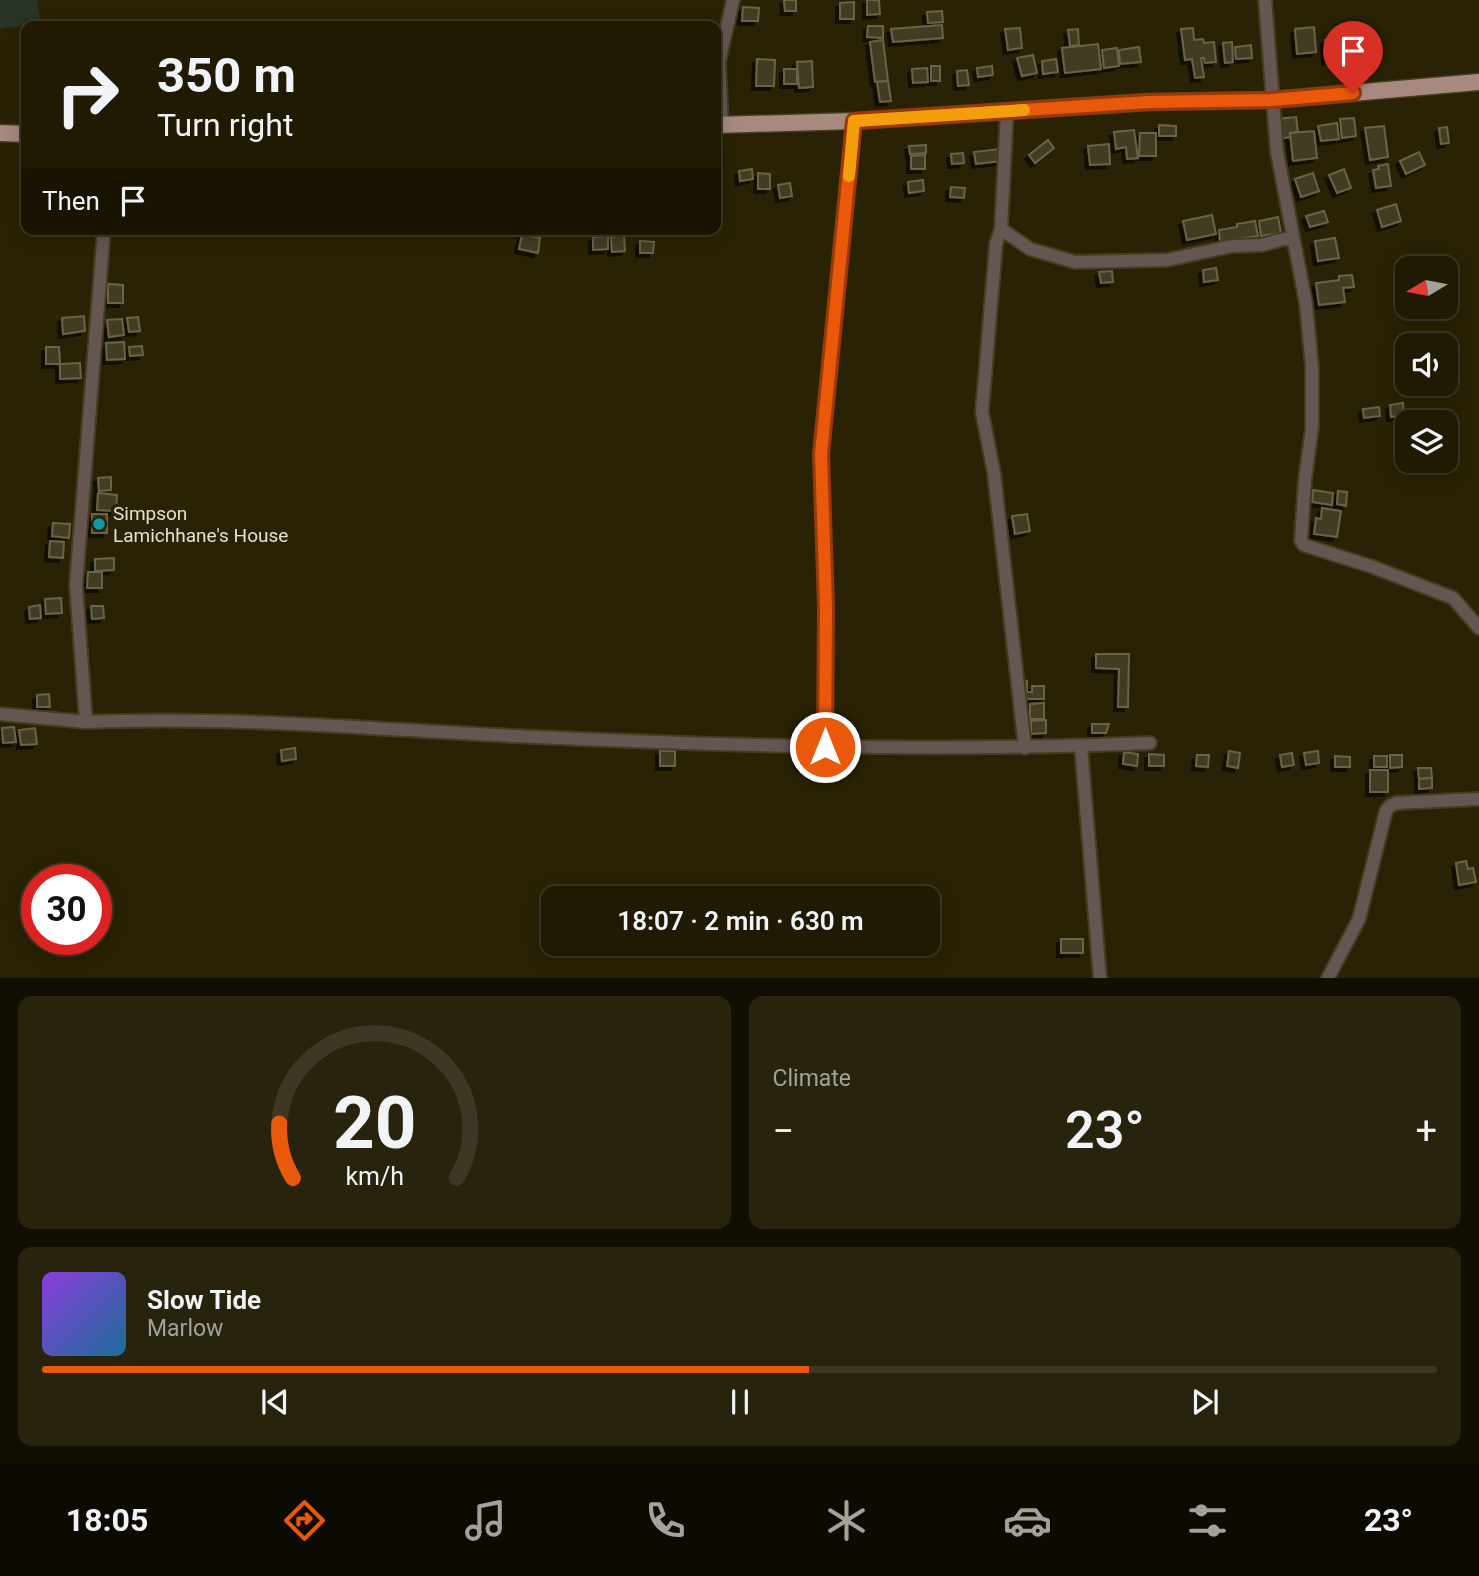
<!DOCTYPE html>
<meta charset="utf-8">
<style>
:root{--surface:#201a03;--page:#28230d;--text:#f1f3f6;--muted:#a2a19a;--line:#3d3825;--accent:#ea580c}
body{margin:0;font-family:Roboto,sans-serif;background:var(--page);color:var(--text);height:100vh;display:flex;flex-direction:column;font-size:26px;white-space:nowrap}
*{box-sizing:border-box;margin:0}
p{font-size:23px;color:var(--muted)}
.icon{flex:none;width:38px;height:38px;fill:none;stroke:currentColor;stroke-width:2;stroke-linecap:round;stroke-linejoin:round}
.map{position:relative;height:978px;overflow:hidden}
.side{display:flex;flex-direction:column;gap:18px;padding:18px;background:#120e02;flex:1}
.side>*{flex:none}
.banner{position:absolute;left:21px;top:21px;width:700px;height:214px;border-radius:14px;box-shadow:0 4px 18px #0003,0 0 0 2px var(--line);background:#201a03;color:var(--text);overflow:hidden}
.needle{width:46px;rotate:260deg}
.fabs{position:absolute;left:1395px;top:256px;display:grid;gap:14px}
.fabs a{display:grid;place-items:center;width:63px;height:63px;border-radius:14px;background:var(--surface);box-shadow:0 4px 18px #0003,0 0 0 2px var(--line);font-size:35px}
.speed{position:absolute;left:21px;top:864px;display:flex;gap:14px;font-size:35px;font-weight:700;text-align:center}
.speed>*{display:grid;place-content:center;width:91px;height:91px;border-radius:50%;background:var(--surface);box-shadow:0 4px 18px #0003,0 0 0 2px var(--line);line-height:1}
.speed .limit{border:10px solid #d22;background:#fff;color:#111}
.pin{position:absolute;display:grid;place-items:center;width:60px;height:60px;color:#fff;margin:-72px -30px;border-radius:50% 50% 50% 0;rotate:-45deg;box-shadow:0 0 7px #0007}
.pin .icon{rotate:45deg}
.me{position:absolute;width:77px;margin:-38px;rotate:0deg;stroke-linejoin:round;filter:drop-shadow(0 0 5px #0008)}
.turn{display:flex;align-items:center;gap:24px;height:147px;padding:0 21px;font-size:32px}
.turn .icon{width:91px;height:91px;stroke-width:2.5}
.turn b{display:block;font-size:49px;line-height:60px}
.then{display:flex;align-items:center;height:66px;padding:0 21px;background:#0003;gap:14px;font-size:26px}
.big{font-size:52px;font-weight:600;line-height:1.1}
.side .card{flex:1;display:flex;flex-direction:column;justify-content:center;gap:10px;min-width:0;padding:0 24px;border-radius:14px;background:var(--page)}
.side .dial{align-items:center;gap:0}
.dial svg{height:182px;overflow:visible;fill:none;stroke:var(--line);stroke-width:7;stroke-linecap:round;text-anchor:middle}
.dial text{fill:var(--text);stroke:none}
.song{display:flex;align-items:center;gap:21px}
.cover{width:84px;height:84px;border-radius:10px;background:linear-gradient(135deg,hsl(270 70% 55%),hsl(200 70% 35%))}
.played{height:7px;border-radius:4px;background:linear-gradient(90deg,var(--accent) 55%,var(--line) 55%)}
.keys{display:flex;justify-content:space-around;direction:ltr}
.heat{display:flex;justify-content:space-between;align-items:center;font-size:38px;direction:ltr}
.side .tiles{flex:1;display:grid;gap:18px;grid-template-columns:1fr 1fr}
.card:last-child{grid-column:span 2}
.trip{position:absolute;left:541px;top:886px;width:399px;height:70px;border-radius:14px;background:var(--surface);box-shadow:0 4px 18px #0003,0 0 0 2px var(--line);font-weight:600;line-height:70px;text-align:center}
.dock{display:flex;height:112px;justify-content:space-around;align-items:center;background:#0d0a01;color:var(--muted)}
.dock .icon{width:49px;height:49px}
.dock .active{color:var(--accent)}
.dock b{font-size:32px;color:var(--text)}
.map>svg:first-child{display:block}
.green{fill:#273426}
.building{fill:#433c23;stroke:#6b6345;stroke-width:2;filter:url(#shadow)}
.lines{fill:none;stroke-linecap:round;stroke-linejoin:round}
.minor-casing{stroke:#443d20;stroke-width:16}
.major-casing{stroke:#443d20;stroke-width:19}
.minor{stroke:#655652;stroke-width:12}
.major{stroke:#a78980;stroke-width:16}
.route-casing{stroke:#983908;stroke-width:18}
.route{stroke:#ea580c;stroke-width:12}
.slow{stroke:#f59e0b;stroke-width:12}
.culture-dot{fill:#0f9aa8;stroke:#2a2204;stroke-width:2.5}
.labels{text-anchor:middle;stroke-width:7;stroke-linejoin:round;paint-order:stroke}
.poi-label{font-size:19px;fill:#e5e0cf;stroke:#2a2204;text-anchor:start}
</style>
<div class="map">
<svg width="1479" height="978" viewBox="0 0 1479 978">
<defs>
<filter id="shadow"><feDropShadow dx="-4" dy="4" stdDeviation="0" flood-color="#0009"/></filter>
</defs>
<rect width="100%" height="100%" fill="#2a2204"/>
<!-- green -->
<path class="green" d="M0 0H37L41 23 0 29Z"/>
<!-- building -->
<g class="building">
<path d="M784 0H796V11H785Z"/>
<path d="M867 0H879L880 14 867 15Z"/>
<path d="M854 2V19H840V3Z"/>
<path d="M743 7 759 8 758 21H742Z"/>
<path d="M942 11 943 22 928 23 927 12Z"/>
<path d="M942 25 943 38 893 42 891 29Z"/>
<path d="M868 26H883V38L867 37Z"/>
<path d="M1314 27 1316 52 1297 54 1295 29Z"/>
<path d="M1020 28 1022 48 1008 50 1005 29Z"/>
<path d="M1193 28 1194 40 1203 39 1204 43 1214 42 1216 62 1205 63 1204 58H1201L1204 77 1195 78 1192 59 1185 60 1181 29Z"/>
<path d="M1078 29 1079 45 1070 46 1068 30Z"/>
<path d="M1336 39 1337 60 1326 61 1325 40Z"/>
<path d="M883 40 888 81 875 82 870 42Z"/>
<path d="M1232 42 1233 62 1225 63 1223 43Z"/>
<path d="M1098 44 1101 69 1065 73 1062 48Z"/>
<path d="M1251 45 1252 58 1236 59 1235 47Z"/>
<path d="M1139 47 1141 62 1120 64 1119 50Z"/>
<path d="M1117 48 1119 66 1104 68 1102 50Z"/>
<path d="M1033 55 1037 73 1022 76 1017 58Z"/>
<path d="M757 59 775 60 774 86H756Z"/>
<path d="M1056 59 1058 72 1043 74 1042 61Z"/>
<path d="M812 61 813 87 799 88 797 62Z"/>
<rect x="931" y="66" width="9" height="15"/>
<path d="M992 66 993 75 978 77 977 68Z"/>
<path d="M927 68 928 82 913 83 912 69Z"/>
<rect x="784" y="69" width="13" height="15"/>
<path d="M967 70 969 85 958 86 957 71Z"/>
<path d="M888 81 891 101 880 102 877 82Z"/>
<path d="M1296 117 1298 132 1290 133 1291 137 1279 139 1277 119Z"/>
<path d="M1354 118 1356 136 1342 138 1340 119Z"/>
<path d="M1337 123 1339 139 1321 141 1318 126Z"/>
<path d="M1159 125 1176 126V136H1159Z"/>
<path d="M1384 126 1388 157 1370 160 1365 128Z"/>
<path d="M1447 127 1449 143 1441 144 1439 128Z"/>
<path d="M1134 130 1138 158 1127 159 1126 147 1116 149 1114 132Z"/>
<path d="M1314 131 1317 158 1293 161 1290 133Z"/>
<path d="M1140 133H1156V156H1139Z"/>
<path d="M1048 140 1054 148 1035 163 1029 155Z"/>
<path d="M1109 144 1110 164 1090 165 1088 146Z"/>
<path d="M926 145V153L910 154 909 146Z"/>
<path d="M1000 149 1001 161 976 164 974 152Z"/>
<path d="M1419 152 1425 165 1406 174 1400 161Z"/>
<path d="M963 153 964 163 952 164 951 154Z"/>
<path d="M925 155V169H911V156Z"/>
<path d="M1388 164 1391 186 1376 188 1373 170 1379 169 1378 166Z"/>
<path d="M752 169 753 179 740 181 739 171Z"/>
<path d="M1344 169 1351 188 1337 193 1329 175Z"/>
<path d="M758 173 770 174V189H758Z"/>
<path d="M1313 173 1319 191 1301 197 1295 179Z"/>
<path d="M923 180 924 191 909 193 908 182Z"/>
<path d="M790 183 792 196 780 198 778 185Z"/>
<path d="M951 187 965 188 964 198 950 197Z"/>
<path d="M1396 204 1401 221 1382 227 1377 210Z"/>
<path d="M1324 211 1328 222 1310 227 1306 216Z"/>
<path d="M1212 215 1216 234 1187 240 1183 221Z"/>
<path d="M1278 217 1281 233 1261 236 1259 221Z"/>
<path d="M1255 221 1258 236 1220 242 1219 230 1237 227V224Z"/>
<path d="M522 234 540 238 538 253 519 249Z"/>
<path d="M624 235 625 251 612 252 611 237Z"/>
<path d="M608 236V249L593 250V237Z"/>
<path d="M1335 238 1339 258 1318 261 1315 241Z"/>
<path d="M640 241 654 242 653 253H640Z"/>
<path d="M1216 268 1218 280 1204 282 1203 270Z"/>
<path d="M1112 271 1113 282 1101 283 1099 272Z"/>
<path d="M1352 275 1354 287 1343 288 1345 302 1319 305 1316 283 1339 280V276Z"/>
<path d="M108 284 123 285V303H108Z"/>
<path d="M84 316 85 331 63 334 62 318Z"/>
<path d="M138 317 140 331 129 332 127 318Z"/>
<path d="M122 319 124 335 109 337 107 320Z"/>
<path d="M124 342 125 359 107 360 106 343Z"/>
<path d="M142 346 143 355 130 356 129 347Z"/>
<path d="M46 347H59L60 364H46Z"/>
<path d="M80 363 81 378 60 379V364Z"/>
<path d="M1403 403 1404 415 1391 417 1390 405Z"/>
<path d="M1379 407 1380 416 1364 418 1363 409Z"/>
<path d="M111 477V490L99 491 98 478Z"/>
<path d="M1313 490 1333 493 1332 505 1312 502Z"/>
<path d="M1338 491 1347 492 1346 506 1337 504Z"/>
<path d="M98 493 117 495 116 511 97 510Z"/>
<path d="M1322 508 1341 511 1337 537 1314 534 1316 518 1321 519Z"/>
<rect x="92" y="514" width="15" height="19"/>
<path d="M1027 514 1030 531 1015 534 1012 516Z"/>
<path d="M53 523 70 524 69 538 52 536Z"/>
<path d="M50 541 64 542 63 558 49 557Z"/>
<path d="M114 558V570L95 571V559Z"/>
<path d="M88 572H102V588H87Z"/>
<path d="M61 598 62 613 46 614 45 599Z"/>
<path d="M40 605 41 618 30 619 29 607Z"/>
<path d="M91 606H103L104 618 92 619Z"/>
<path d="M1096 654H1129L1128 707H1118L1119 669 1096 668Z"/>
<path d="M1022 681H1027V692H1032V686H1044V699H1023Z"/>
<path d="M49 694 50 707H37V695Z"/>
<path d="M1044 703V719H1030V704Z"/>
<path d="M1046 720V733L1031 734V721Z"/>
<path d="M1092 724H1109L1106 733H1092Z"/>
<path d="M14 727 16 742 3 743 2 728Z"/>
<path d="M35 728 37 744 21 745 19 730Z"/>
<path d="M295 748 296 759 282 761 281 750Z"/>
<rect x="660" y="751" width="15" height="15"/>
<path d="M1229 751 1240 753 1238 768 1227 766Z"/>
<path d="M1318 751 1319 763 1306 765 1304 753Z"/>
<path d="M1124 752 1138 754 1137 766 1123 764Z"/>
<path d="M1292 753 1294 765 1282 767 1280 755Z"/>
<path d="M813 754V767H802V755Z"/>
<path d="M1149 754 1164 755V766H1149Z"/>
<path d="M1197 755H1209L1208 767 1196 766Z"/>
<path d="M1390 755H1402V767L1390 768Z"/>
<path d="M1335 756 1350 757V767H1335Z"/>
<rect x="1374" y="756" width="13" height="11"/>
<path d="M1418 768H1431L1432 778 1419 779Z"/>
<rect x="1370" y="770" width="18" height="22"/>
<path d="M1432 778V788L1419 789V779Z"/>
<path d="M1466 861 1468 869 1473 868 1476 882 1459 885 1456 863Z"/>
<rect x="1061" y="939" width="22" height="14"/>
</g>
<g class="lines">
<!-- minor casing -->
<g class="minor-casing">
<g id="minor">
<path d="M1265 0 1277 152 1306 304 1312 367V428L1305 479 1301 541 1304 545 1373 567 1453 598 1479 628"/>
<path d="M1007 111 1001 229 996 244 982 412 994 473 1025 748"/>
<path d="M722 125 719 62 733 0"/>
<path d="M1001 229 1030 249 1075 262 1167 260 1232 246 1262 245 1284 239H1293"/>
<path d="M0 714 86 722 76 585 104 229"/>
<path d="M86 722C229 716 372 729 514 736 726 746 937 752 1150 743"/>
<path d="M1081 746 1100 978"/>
<path d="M825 747 826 607 821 454 854 121"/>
<path d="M1328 978 1359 919 1386 811 1390 806 1396 803 1479 799"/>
</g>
</g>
<!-- major casing -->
<g class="major-casing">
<g id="major">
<path d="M716 125 854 121 1149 102 1272 100 1479 82"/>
<path d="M0 133 26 134"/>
</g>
</g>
<!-- minor -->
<use href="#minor" class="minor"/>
<!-- major -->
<use href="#major" class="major"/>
</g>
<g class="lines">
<!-- route casing -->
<g class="route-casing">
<path id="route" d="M825 747 826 607 821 454 854 121 1149 102 1272 100 1353 93"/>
</g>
<!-- route -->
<use href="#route" class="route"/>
<!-- slow -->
<path class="slow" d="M849 176 854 121 1024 110"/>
</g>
<!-- markers -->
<circle class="culture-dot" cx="99" cy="524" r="7"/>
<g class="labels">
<!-- poi labels -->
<g class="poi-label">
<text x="113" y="520">Simpson<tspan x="113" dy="22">Lamichhane's House</tspan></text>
</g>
</g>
</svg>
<div class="fabs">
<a><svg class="needle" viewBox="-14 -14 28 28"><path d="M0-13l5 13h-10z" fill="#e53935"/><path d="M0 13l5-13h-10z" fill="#a2a19a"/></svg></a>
<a><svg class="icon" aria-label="sound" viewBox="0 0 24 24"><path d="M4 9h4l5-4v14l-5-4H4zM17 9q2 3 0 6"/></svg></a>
<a><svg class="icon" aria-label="layers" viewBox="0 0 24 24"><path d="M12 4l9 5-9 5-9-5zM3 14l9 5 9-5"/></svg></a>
</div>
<div class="speed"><div class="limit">30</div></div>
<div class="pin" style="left:1353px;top:93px;background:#d93025"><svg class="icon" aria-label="arrive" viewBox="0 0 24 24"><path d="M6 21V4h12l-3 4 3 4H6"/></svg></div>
<svg class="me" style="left:825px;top:747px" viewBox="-20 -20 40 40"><circle r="17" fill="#ea580c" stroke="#fff" stroke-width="3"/><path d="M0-11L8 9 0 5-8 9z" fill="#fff"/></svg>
<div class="trip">18:07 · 2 min · 630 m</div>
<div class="banner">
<div class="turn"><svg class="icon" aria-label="right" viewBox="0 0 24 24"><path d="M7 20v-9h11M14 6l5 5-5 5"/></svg><div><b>350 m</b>Turn right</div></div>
<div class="then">Then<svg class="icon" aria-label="arrive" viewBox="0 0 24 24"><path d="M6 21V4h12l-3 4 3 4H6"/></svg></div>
</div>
</div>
<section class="side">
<div class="tiles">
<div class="card dial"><svg viewBox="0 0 100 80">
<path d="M14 69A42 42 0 1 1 86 69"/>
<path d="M14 69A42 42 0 0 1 8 45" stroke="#ea580c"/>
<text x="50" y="56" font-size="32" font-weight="700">20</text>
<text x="50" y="72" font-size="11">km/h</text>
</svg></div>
<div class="card"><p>Climate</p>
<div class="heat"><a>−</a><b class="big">23°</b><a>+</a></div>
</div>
<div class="card">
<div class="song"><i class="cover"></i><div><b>Slow Tide</b><p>Marlow</p></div></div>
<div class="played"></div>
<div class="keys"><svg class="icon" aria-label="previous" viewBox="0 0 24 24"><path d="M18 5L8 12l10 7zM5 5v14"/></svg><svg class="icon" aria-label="pause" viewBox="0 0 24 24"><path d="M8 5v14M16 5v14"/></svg><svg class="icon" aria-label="next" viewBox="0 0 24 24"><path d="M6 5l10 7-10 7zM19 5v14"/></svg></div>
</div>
</div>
</section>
<nav class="dock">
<b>18:05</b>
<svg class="icon active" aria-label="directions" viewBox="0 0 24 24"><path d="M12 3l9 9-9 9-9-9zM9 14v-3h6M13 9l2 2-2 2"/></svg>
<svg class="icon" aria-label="music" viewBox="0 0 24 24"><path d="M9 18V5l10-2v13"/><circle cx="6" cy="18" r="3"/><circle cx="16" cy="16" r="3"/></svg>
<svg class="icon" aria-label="phone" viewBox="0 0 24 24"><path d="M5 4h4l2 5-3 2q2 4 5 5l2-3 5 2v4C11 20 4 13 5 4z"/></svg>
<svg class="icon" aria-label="climate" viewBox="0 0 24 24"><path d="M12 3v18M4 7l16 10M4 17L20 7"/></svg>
<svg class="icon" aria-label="car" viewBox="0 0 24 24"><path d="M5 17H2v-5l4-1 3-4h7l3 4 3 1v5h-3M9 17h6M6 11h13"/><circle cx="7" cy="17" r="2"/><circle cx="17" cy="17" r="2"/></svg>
<svg class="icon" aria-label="filters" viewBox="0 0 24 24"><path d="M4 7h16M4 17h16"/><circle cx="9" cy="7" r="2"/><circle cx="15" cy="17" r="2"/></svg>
<b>23°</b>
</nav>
